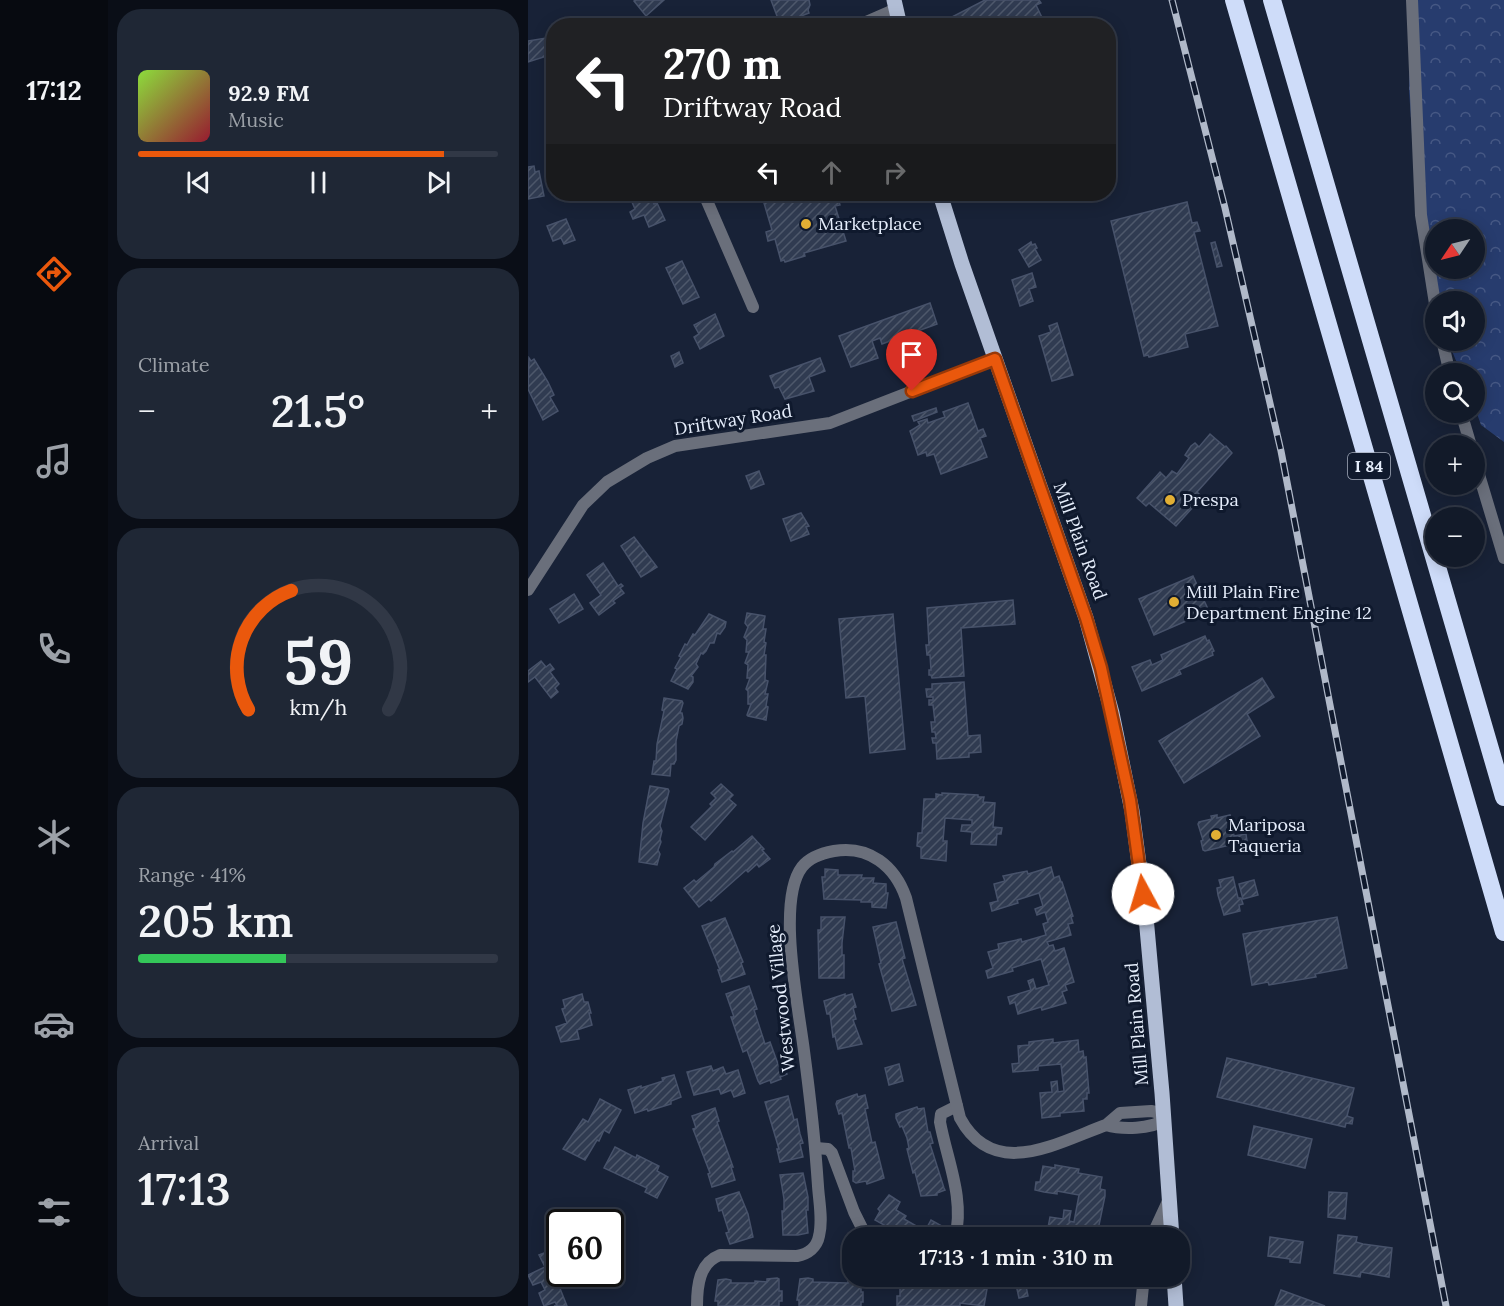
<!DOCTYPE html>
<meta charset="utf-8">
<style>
:root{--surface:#121a29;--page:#1f2735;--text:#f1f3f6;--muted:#9ca1a8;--line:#313846;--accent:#ea580c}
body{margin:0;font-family:Lora,serif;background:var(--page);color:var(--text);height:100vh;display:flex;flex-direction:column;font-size:22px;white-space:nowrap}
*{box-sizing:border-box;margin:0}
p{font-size:20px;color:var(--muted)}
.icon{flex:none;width:33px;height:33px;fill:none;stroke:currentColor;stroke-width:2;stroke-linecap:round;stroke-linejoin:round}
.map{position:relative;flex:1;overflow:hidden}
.drawer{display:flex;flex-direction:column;gap:9px;padding:9px;background:#0a0e17;width:420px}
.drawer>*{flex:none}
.top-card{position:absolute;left:18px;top:18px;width:570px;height:183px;border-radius:24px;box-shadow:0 3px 15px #0003,0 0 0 2px var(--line);background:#202124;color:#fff;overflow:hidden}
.needle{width:39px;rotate:235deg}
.controls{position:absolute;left:897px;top:219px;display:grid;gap:12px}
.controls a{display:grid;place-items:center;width:60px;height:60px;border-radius:50%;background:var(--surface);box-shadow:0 3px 15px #0003,0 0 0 2px var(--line);font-size:30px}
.speed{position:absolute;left:18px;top:1209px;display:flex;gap:12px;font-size:30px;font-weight:700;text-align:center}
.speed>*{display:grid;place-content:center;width:78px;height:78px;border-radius:50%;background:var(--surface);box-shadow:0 3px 15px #0003,0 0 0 2px var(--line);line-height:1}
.speed .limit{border:3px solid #111;border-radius:9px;background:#fff;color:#111}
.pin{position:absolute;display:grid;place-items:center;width:51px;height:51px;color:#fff;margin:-62px -26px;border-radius:50% 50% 50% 0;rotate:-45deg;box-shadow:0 0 6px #0007}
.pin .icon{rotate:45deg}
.me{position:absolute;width:66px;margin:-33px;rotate:354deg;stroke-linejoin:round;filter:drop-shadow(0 0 4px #0008)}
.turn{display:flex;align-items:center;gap:21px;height:126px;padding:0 18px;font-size:27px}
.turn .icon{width:78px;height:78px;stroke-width:2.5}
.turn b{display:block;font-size:42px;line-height:51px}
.lanes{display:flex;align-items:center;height:57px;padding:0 18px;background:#0003;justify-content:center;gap:30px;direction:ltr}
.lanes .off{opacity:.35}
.big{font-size:45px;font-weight:600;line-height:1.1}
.drawer .card{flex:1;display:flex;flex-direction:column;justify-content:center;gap:9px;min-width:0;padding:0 21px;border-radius:24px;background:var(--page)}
.drawer .dial{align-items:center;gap:0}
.dial svg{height:156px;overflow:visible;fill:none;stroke:var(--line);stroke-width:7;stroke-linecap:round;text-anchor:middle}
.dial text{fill:var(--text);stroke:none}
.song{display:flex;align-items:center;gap:18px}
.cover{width:72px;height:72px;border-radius:9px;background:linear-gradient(135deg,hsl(90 70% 55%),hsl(350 70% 35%))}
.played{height:6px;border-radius:3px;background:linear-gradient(90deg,var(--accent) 85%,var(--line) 85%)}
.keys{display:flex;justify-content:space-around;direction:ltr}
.heat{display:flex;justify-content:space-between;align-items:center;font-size:33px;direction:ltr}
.charge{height:9px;border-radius:4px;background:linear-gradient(90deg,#34c759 41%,var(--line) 0)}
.trip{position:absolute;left:314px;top:1227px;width:348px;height:60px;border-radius:24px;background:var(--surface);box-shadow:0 3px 15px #0003,0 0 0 2px var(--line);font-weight:600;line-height:60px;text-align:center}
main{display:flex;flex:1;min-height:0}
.tabs{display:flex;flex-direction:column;width:108px;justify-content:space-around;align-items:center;background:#070a10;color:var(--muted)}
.tabs .icon{width:42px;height:42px}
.tabs .current{color:var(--accent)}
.tabs b{font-size:27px;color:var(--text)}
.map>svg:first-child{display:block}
.park{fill:url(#park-crowns);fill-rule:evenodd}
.building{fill:url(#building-hatch);stroke:#47526a;stroke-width:1.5}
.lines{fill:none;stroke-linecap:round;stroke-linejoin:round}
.minor{stroke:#6a6f7b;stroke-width:12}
.primary{stroke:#b1bdd5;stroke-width:15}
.motorway{stroke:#cedcf9;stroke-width:18}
.rail-casing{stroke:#b0b9c9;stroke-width:7}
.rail{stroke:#0f192d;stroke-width:4.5;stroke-dasharray:14;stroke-linecap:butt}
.route-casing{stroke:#983908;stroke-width:15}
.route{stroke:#ea580c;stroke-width:10}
.poi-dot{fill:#e2af34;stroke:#0f192d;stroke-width:2}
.labels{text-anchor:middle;stroke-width:6;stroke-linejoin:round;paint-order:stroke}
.shield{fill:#0f192d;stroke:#a5adbd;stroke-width:1.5}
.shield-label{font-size:16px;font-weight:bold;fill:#e5edfb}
.poi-label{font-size:18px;fill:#e5edfb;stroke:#0f192d;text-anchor:start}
.street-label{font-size:18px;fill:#e5edfb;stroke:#0f192d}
</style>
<main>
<nav class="tabs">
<b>17:12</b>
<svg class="icon current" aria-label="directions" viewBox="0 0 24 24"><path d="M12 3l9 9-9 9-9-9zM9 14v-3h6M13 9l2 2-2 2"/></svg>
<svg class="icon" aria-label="music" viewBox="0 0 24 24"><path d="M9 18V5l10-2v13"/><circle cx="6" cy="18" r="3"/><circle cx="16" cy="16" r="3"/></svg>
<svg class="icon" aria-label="phone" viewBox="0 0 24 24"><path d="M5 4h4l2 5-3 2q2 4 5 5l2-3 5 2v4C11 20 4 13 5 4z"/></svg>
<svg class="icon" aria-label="climate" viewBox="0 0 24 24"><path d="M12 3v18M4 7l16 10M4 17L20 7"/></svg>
<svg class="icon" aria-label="car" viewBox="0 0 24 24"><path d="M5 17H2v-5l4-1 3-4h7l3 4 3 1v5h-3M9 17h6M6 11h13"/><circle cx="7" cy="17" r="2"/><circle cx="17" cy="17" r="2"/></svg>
<svg class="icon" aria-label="filters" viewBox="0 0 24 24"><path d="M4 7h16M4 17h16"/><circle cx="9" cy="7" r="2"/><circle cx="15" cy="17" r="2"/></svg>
</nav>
<section class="drawer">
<div class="card">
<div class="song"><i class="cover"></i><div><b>92.9 FM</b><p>Music</p></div></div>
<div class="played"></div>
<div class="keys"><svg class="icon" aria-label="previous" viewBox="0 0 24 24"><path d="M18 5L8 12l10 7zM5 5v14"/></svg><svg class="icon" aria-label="pause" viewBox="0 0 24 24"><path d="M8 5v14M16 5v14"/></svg><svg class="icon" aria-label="next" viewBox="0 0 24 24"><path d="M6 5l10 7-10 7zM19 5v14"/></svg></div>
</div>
<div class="card"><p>Climate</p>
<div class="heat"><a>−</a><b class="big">21.5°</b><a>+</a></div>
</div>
<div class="card dial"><svg viewBox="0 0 100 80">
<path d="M14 69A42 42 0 1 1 86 69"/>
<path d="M14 69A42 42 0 0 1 36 8" stroke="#ea580c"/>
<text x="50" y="56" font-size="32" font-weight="700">59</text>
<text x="50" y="72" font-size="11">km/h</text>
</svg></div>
<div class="card"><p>Range · 41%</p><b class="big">205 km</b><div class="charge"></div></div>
<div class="card"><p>Arrival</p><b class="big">17:13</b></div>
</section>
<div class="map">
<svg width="976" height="1306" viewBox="0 0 976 1306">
<defs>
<pattern id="park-crowns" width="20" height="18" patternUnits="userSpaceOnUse" patternTransform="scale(1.5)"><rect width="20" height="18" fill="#273c6e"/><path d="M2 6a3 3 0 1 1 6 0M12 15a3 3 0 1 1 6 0" fill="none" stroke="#465884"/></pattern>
<pattern id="building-hatch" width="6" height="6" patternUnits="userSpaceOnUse" patternTransform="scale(1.5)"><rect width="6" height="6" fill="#303b51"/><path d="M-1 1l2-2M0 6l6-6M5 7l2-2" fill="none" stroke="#4e586b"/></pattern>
</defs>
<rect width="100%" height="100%" fill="#182237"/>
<!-- park -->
<path class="park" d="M881 0H976V442L953 425 947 408 946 374 933 373 920 341 946 340V302L910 301 890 222 881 90ZM908 230H946V268H908Z"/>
<!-- building -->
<g class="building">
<path d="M107 0H136L118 16 106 1Z"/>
<path d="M243 0H281L282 5 280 10 281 13 252 24Z"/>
<path d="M457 0H511L513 3 508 5 518 26H419L416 21Z"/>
<path d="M18 38 22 55 0 62V41Z"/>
<path d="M6 166 7 172 11 171 16 196 0 199V167Z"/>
<path d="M121 194 126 204 129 203 137 220 121 227 116 215 105 219 102 212 107 209 104 202Z"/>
<path d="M266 194H309L312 205 307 206 318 241 276 253 277 256 257 262 256 260 253 261 247 239 240 241 238 232 244 230 236 203Z"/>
<path d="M659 202 664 223 669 222 672 231 666 232 690 326 657 334 660 347 621 357 620 355 616 356 583 221Z"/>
<path d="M38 219 47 240 36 244 33 238 25 241 19 226Z"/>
<path d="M503 242 504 245 507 244 509 248 507 249 513 260 501 267 491 250Z"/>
<path d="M687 242 694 266 689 267 683 243Z"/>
<path d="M154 261 171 297 155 304 138 268Z"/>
<path d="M504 273 508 287 501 289 505 301 492 306 484 280Z"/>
<path d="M402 303 409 324 354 344 352 338 344 341 350 358 323 367 311 336Z"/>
<path d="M187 314 196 336 172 349 166 337 171 334 166 325Z"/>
<path d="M529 323 545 375 524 381 511 336 523 332 521 326Z"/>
<path d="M151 352 155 363 147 367 143 356Z"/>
<path d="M1 358 3 361 6 359 20 382 26 395 22 397 30 411 15 420 0 389Z"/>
<path d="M292 358 297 371 281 377 286 391 257 399 251 387 247 388 242 376Z"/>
<path d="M440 403 450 431 455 429 458 436 452 438 459 457 413 474 406 454 399 456 398 452 390 455 382 431 392 425 390 422 399 419 400 423 417 417 415 412Z"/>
<path d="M408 408 409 412 386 421 384 416Z"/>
<path d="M682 434 697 447 698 446 704 453 669 492 674 497 648 526 621 503 618 506 609 498 632 472 638 478 644 471 649 474 661 458 657 455 663 446 667 443 671 447Z"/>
<path d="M231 471 236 484 223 489 218 476Z"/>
<path d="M273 513 281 526 278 527 281 534 263 541 255 519Z"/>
<path d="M106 537 129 567 113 577 93 546Z"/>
<path d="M75 563 90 586 93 584 95 586 92 588 96 593 85 601 87 603 71 615 62 603 73 595 59 575Z"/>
<path d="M665 576 671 589 674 588 676 593 673 594 681 611 626 635 611 599Z"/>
<path d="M46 594 55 609 31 623 22 609Z"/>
<path d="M485 600 487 624 433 628 436 676 404 678 403 675H401V670H403L402 655H399L398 645H401L399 608Z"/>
<path d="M219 613 237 616 235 629H238L236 642 238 643 236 655H238L237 680 240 681 237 694H240L238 706 240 707 238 720 220 716 219 715 223 704H220V691L218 689 222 678H219L220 665 217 663 221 652H218L219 640 216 637 220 627 217 623Z"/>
<path d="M181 614 198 622 197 627 192 634 189 633 186 643H182L178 651 175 654 173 653 168 664 170 667 163 676 165 677V682L160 689 143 681 149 669 147 668 153 657 151 656 157 644 159 645 165 634 167 635Z"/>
<path d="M365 614 377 749 342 753 337 696 318 698 311 619Z"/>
<path d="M677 636 679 641 681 640 686 651 684 652 685 655 651 670 653 674 614 691 604 667 622 660 624 665 635 660 633 655Z"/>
<path d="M13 661 18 667 22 664 26 669 22 672 31 684 27 688 30 692 23 698 7 677 0 682V671Z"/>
<path d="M734 678 746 697 719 714 732 736 656 783 631 741Z"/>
<path d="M436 682 440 736 452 735 453 752 441 753V757L409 759 408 743H405L404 738H408L407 732H404L403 722H407L405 705H401V700H405V697H399L398 689H404V684Z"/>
<path d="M136 698 154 701 155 703 152 713H154L155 718 154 724 151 726 148 741V760L146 764H143L142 776 124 774 126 761H128L129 744 136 711 134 710Z"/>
<path d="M193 784 205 795 201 799 208 805 177 840 163 827 184 806 182 804 188 798 183 793Z"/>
<path d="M122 786 140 789 141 791 132 826 134 831 132 839 133 842 130 850 132 854 129 865 111 862 115 823Z"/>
<path d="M414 793 450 795V797H456L455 802 467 803 465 827 474 828 473 834H469L468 845 443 844 444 832 433 831 434 825H444V820L417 818 415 841H419L418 861 393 858V847L389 846 390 833H394L396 799H408V794L414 795Z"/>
<path d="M689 815V818L702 815 706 836 718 834 719 841 677 851 675 850 673 841 675 840 670 824 671 822 684 819 683 816Z"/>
<path d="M224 836 236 849 234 850 242 859 231 867 229 864 220 872 218 870 183 901 181 899 171 907 156 888 166 880 168 882 186 867 187 864 204 851 205 852Z"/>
<path d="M523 867 526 878 531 876 533 882H534L545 916 543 917 545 923 540 924 543 935 519 942 521 946 525 945 527 951 536 948 546 982 537 985 539 990 534 992 538 1003 514 1010 513 1007 490 1014 487 1002 482 1004 480 997 503 990 500 981 505 979 508 989 521 985 513 959 484 968 485 971 460 978 458 971 465 968 460 952 471 949 470 944 493 939 494 942 518 935 515 924 520 922 517 912 509 915 507 909 515 906 511 893 489 900 490 903 464 911 462 903 470 901 466 884 477 881 475 876 499 871 500 874Z"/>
<path d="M297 869 310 870V875H334L333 878H346L345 883 358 884V893H360L358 908 344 907V902H333V900L296 899 294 877H297Z"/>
<path d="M705 877 710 898H713L715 904 711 905 712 911 696 915 690 895 689 888 693 887 691 880Z"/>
<path d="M726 880 730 895 715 899 711 884Z"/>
<path d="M293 917H317L314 943V955H316V978H291L290 930H293Z"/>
<path d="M809 917 819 968 787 974 788 977 741 985 740 982 724 985 715 934Z"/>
<path d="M197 918 215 962 213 963 217 974 194 982 190 970H192L174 926Z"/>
<path d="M368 922 377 958 374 959 388 1005 364 1011 351 964 353 963 345 927Z"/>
<path d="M221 986 229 1009 226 1010 237 1044 242 1042 250 1064 255 1062 259 1074 252 1077 253 1079 243 1083 242 1080 232 1084 230 1081 219 1050 215 1052 203 1017H206L198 994Z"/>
<path d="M54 994 56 1002H60L63 1013H61L64 1025 49 1030 51 1039 33 1042 28 1027 39 1023 34 1009 37 1008 35 1000Z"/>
<path d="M317 994V996L324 994 328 1007 325 1008 328 1019 325 1020 334 1044 310 1049 307 1036 305 1037 302 1014H299L296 1001Z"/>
<path d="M525 1039V1043L550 1040 551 1052 555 1051 556 1058 558 1057 561 1093H559V1099H555L556 1111 532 1113V1116L514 1118 512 1093 524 1092 523 1082 529 1081 530 1092 536 1091 533 1064 510 1066V1070L485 1072 484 1064 491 1063 490 1046 501 1045V1042Z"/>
<path d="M699 1058 826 1088 819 1116 825 1118 824 1124 818 1123 817 1127 689 1097Z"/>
<path d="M371 1064 375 1081 361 1085 357 1068Z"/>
<path d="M183 1066 185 1071 195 1067 198 1074 210 1070 217 1093 206 1097 203 1090 193 1094 191 1089 166 1095 159 1072Z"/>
<path d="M146 1075 153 1097 143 1101V1104L120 1111 119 1109 107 1113 100 1090 113 1086V1088L135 1081 134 1078Z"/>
<path d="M329 1094 330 1097 337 1095 340 1108 337 1109 344 1143 347 1142 356 1178 339 1184 338 1181 328 1183 325 1181V1171H327L323 1148H321L314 1113 311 1114 308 1104 309 1101Z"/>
<path d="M260 1096 266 1120 269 1119 272 1134 275 1143 272 1144 275 1157 252 1162 249 1149H251L237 1102Z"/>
<path d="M72 1099 93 1110 81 1133 76 1130 71 1141 69 1140 57 1160 35 1149 55 1119 60 1122Z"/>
<path d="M389 1107 390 1109 396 1108 400 1132H402L405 1143 402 1144 416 1188 417 1190 409 1193V1195L393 1196 387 1172 385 1173 379 1149 381 1148 379 1138 374 1126 372 1127 368 1118V1114Z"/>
<path d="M187 1108 191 1121 189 1122 205 1167H203L207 1180 184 1187 180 1174 182 1173 165 1129 168 1128 164 1116Z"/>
<path d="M726 1126 784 1139 777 1168 720 1155Z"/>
<path d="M87 1147 108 1158 109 1155 131 1166 129 1171 140 1177 129 1198 117 1192 119 1188 76 1168Z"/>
<path d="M527 1165 551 1169 550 1173 574 1177 572 1189 577 1190V1196L570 1230 568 1231 567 1236 518 1238 522 1217 535 1219 536 1210 543 1211 541 1221 546 1222 551 1195 529 1191V1194L516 1192 507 1190 508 1182H512L515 1166 527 1168Z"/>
<path d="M275 1173 280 1197V1210H278L280 1233 270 1235H255L254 1211H256V1199L252 1175Z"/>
<path d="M211 1192 220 1214 225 1237 202 1244 198 1233 201 1232 194 1210 191 1211 188 1199Z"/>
<path d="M801 1192 819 1193 817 1219 800 1217Z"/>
<path d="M361 1195 372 1202 368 1210 378 1216 376 1219 397 1231 403 1220 414 1226 410 1238H365L356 1231 358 1226 347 1220 352 1211 350 1209Z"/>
<path d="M810 1235 829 1237 828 1242 835 1244 864 1248 861 1277 833 1272 832 1277 806 1273Z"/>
<path d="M742 1237 775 1242 772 1263 762 1262V1259L740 1256Z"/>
<path d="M27 1249 32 1262 20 1267 24 1277 27 1276 39 1306H26L29 1305 27 1302 16 1306 11 1293 17 1290 13 1282 5 1285 0 1275 17 1267 11 1255Z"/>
<path d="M486 1276H496L500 1296 491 1298Z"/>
<path d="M444 1277H457V1289H459L456 1306 432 1303V1306H369V1296H372V1285L375 1284 385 1285V1283L408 1284V1281L432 1282V1279L444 1280Z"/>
<path d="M249 1278 251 1279V1291H254V1301H251V1306H190V1301H187L190 1280 198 1279 203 1280V1283H227V1281L239 1282V1279Z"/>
<path d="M280 1278 285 1279V1282L320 1283V1280L331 1279 333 1281V1292H335V1302H333V1306H271V1300H269L272 1279Z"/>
<path d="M753 1290 797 1306H747Z"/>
</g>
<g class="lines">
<!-- minor -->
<g class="minor">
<path d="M884 0 893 215 908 310"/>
<path d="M329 26 368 9"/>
<path d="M176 194 225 307"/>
<path d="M914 340 922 374"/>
<path d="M933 412 943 446"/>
<path d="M946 458 976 558"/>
<path d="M0 590 55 505 79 482 119 458 147 446 302 423 467 359"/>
<path d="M288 1148 300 1149 304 1153 326 1212 339 1238"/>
<path d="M427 1238C437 1199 419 1160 412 1122L413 1114 429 1106"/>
<path d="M623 1238 641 1199"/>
<path d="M169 1306C169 1286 171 1263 192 1255L269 1256C280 1254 289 1247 291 1236 295 1220 291 1202 290 1186 287 1141 282 1096 276 1051 271 1009 248 901 274 867 281 858 295 853 306 851 341 845 367 866 378 898L432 1118C466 1181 528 1143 578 1125 595 1130 622 1129 637 1120L628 1112 623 1111 592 1113 578 1125"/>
<path d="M613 1306 616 1276"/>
</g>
<!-- primary -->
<g class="primary">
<path d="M366 0 372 26"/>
<path d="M412 194 434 264 558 618 584 713 604 811 618 917 634 1093 644 1238"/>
<path d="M646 1276 648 1306"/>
</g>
<!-- motorway -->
<g class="motorway">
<path d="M706 0 976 932"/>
<path d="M744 0 976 797"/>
</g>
<!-- rail casing -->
<g class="rail-casing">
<path id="rail" d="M644 0 697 208 753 451 918 1306"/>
</g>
<!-- rail -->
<use href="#rail" class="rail"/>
</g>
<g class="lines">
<!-- route casing -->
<g class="route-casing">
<path id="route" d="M384 391 467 359 558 618 573 668 602 800 615 894"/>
</g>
<!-- route -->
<use href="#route" class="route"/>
</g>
<!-- markers -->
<g class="poi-dot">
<circle cx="278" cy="224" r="6"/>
<circle cx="642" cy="500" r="6"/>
<circle cx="646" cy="602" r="6"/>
<circle cx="688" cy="835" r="6"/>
</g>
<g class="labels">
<!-- shield labels -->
<rect class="shield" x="820" y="453" width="42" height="26" rx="4.5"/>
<g class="shield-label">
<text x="841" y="472">I 84</text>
</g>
<!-- poi labels -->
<g class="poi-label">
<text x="290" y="230">Marketplace</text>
<text x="654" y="506">Prespa</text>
<text x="658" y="598">Mill Plain Fire<tspan x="658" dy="21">Department Engine 12</tspan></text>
<text x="700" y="831">Mariposa<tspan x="700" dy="21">Taqueria</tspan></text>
</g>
<!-- street labels -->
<g class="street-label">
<text transform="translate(205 420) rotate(-9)" y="6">Driftway Road</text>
<text transform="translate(552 541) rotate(70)" y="6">Mill Plain Road</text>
<text transform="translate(253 998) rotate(-96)" y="6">Westwood Village</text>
<text transform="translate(609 1024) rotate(-95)" y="6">Mill Plain Road</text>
</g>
</g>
</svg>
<div class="controls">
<a><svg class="needle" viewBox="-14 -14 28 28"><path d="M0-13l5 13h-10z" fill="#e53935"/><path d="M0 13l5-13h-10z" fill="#9ca1a8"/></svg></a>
<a><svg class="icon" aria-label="sound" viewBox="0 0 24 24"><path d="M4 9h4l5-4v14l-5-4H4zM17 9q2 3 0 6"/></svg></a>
<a><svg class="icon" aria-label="search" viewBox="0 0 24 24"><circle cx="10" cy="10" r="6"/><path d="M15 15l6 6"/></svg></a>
<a>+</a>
<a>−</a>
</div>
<div class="speed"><div class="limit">60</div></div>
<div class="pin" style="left:384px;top:391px;background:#d93025"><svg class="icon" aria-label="arrive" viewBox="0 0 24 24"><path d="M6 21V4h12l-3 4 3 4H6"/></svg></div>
<svg class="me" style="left:615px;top:894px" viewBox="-20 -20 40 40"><circle r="19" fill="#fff"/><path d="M0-13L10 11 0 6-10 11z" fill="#ea580c"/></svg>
<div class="trip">17:13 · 1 min · 310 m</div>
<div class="top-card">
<div class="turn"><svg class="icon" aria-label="left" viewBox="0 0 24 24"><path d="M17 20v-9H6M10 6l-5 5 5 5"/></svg><div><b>270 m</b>Driftway Road</div></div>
<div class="lanes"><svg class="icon" aria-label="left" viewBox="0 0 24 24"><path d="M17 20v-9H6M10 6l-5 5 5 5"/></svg><svg class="icon off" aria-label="ahead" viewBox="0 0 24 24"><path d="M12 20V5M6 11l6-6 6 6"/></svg><svg class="icon off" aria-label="right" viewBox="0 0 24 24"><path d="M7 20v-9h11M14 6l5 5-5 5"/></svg></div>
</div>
</div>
</main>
